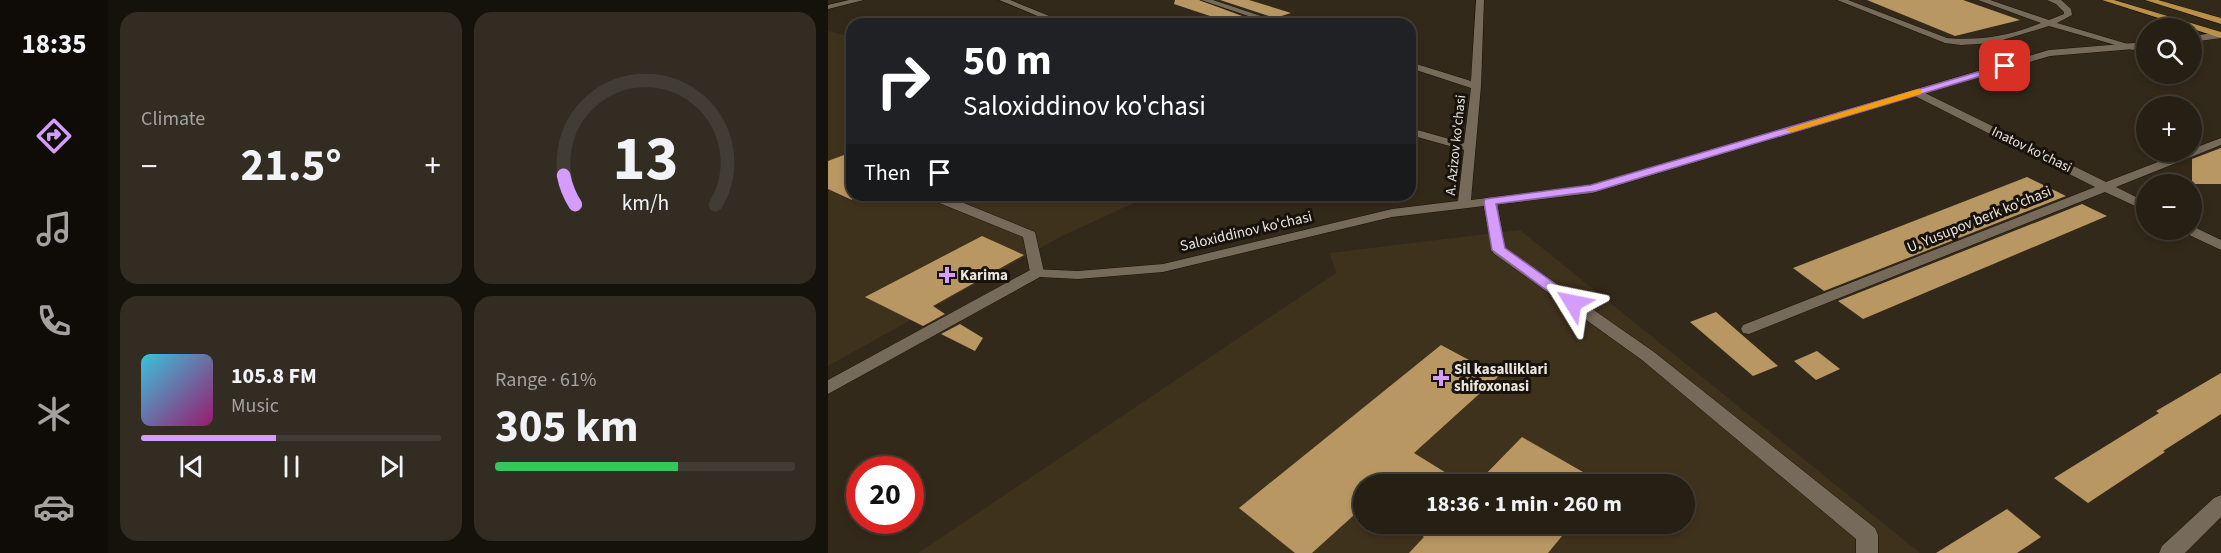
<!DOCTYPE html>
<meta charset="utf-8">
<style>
:root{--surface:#261f14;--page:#322c22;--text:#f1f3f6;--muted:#a4a2a0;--line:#423d34;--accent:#d59cfb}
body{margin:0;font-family:"Source Sans 3",sans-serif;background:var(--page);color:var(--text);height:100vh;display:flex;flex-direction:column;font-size:22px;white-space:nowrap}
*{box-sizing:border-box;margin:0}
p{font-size:20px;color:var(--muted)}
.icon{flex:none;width:33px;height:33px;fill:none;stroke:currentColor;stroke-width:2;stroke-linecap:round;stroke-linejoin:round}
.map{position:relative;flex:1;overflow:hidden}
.panel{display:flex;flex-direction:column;gap:12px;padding:12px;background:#15110b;width:720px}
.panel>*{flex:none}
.top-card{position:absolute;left:18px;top:18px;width:570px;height:183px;border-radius:18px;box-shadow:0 3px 9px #0003,0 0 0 2px var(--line);background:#202124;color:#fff;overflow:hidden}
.tools{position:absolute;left:1308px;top:18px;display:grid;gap:12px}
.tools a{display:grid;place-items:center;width:66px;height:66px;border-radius:50%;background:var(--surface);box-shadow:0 3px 9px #0003,0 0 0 2px var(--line);font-size:30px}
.speed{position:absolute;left:18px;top:456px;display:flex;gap:12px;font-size:30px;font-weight:700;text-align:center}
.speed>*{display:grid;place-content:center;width:78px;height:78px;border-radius:50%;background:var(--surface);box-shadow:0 3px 9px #0003,0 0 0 2px var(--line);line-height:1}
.speed .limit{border:9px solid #d22;background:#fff;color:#111}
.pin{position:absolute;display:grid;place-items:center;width:51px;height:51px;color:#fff;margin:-26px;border-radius:12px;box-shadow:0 3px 9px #0006}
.me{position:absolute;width:66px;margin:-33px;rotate:305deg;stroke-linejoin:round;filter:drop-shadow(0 0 4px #0008)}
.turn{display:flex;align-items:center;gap:21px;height:126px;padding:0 18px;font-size:27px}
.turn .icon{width:78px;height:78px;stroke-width:2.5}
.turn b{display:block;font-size:42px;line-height:51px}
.then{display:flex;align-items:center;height:57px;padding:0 18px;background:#0003;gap:12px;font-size:22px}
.big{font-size:45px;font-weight:700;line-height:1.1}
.panel .card{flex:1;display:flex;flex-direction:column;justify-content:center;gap:9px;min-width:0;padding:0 21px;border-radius:18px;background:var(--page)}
.panel .dial{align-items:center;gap:0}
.dial svg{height:156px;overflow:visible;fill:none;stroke:var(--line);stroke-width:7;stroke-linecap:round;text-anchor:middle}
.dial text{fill:var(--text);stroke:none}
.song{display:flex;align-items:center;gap:18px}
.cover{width:72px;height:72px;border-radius:9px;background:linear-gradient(135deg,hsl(190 70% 55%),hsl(320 70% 35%))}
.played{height:6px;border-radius:3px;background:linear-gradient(90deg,var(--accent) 45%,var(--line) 45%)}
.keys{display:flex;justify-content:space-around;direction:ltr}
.heat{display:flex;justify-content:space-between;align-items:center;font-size:33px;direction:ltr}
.charge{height:9px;border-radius:4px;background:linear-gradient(90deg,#34c759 61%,var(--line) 0)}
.panel .tiles{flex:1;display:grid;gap:12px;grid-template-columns:repeat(2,1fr)}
.trip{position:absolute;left:525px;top:474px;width:342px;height:60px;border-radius:30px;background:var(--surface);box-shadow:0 3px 9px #0003,0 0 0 2px var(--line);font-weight:700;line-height:60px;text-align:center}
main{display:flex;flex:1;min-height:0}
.tabs{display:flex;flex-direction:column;width:108px;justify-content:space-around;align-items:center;background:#0f0c08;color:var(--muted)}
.tabs .icon{width:42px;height:42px}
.tabs .selected{color:var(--accent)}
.tabs b{font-size:27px;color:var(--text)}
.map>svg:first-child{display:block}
.built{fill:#3f321d;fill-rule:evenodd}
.building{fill:#b99763}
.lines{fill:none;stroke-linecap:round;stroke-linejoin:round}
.service-casing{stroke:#1a1204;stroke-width:1}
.minor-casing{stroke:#1a1204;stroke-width:1}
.primary-casing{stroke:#1a1204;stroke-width:1}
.service{fill:#766b5a;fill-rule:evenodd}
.minor{fill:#766b5a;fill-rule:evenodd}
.primary{fill:#ba9149;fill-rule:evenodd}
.route{fill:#d59cfb;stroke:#8a65a3;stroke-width:1.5}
.slow{fill:#f59e0b}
.poi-dot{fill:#d59cfb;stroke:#17130c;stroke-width:2}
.labels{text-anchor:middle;stroke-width:6;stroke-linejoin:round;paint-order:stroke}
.far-street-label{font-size:14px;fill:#ece5dc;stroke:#17130c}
.street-label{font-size:15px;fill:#ece5dc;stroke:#17130c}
.poi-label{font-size:15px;font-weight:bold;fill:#ece5dc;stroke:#17130c;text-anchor:start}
</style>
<main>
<nav class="tabs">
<b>18:35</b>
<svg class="icon selected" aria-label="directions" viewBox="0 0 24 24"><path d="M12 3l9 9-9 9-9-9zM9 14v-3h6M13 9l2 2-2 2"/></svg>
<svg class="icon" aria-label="music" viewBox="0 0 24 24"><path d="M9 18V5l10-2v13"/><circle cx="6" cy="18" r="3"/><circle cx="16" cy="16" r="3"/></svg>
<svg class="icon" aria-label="phone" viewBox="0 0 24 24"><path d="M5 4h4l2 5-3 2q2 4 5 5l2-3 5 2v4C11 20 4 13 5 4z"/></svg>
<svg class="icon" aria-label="climate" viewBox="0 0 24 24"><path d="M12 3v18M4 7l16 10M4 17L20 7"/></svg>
<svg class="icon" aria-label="car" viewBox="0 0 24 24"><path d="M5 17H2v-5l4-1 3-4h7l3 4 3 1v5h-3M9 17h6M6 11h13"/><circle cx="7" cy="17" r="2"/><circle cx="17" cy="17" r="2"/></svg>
</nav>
<section class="panel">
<div class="tiles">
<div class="card"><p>Climate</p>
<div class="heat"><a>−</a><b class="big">21.5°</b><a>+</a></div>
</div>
<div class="card dial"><svg viewBox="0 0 100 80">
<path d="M14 69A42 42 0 1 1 86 69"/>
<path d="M14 69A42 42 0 0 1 8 54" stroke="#d59cfb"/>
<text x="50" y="56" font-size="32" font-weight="700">13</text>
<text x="50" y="72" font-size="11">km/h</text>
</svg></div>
<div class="card">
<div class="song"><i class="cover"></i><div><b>105.8 FM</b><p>Music</p></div></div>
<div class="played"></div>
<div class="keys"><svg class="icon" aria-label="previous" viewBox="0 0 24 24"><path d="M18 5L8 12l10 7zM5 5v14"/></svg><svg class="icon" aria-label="pause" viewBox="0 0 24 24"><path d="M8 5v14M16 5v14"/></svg><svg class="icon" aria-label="next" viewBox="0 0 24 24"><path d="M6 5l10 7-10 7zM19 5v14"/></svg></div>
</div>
<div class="card"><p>Range · 61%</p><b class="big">305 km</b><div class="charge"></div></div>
</div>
</section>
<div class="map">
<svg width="1393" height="553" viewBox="0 0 1393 553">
<rect width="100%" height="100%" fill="#33291a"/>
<!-- built -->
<g class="built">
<path d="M0 31 24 37V195H323L232 237 0 366Z"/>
<path d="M692 230 1092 553H90L508 273 502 253ZM536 484H856V524H536Z"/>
</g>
<!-- building -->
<g class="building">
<path d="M347 0H371L433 23 406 24 346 4Z"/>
<path d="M392 0H421L463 13 447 18Z"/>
<path d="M1039 0H1135L1192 20 1127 36Z"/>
<path d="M1393 148V184H1364V159Z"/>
<path d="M24 152V200L0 189V161Z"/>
<path d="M1199 177 1238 196 996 291 965 268Z"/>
<path d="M1254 204 1279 216 1035 319 1010 301Z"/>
<path d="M154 236 196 255 105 306 117 314 95 326 37 297Z"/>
<path d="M888 312 913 334 950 366 925 376 862 322Z"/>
<path d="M132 324 155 338 147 351 113 334Z"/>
<path d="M613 345 671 376 586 453 636 484H536V506L484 553H467L411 508Z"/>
<path d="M989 351 1012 369 988 380 966 361Z"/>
<path d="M1393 373V414L1335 451 1337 452 1260 503 1226 478 1331 413 1328 411Z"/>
<path d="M694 437 776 484H648Z"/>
<path d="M1179 509 1213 537 1189 553H1108Z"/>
<path d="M577 524H744L720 553H581L596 537Z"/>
</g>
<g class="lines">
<!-- service casing -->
<g class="service-casing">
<g id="service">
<path d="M1009 0H1020L1119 38C1151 41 1182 36 1213 23L1150 0H1162L1221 20 1236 14V12L1228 4 1219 0H1233L1243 9 1244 15 1229 23 1310 47 1305 50 1221 26 1165 43 1133 45 1117 43Z"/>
<path d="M104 195H116L207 232 216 272 214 275H204L202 272 195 237 104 200Z"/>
<path d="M662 198 669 202 677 248 826 352 1047 528 1050 535V553H1028V539L814 360 665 253 655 202Z"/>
</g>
</g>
<!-- minor casing -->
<g class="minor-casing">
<g id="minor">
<path d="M21 0H36L0 9V5Z"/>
<path d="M171 0H182L241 24H229Z"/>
<path d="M373 0H385L457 24H444Z"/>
<path d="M648 0H656L653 86 643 200 763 185 1221 50 1318 42V48L1222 56 1097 93 1278 182 1356 152H1364V149L1393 138V145L1288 187 1318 202V211L1277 192 921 334 915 333 913 329 915 325 1267 187 1087 96 764 193 564 217 335 272 250 279 212 277 0 394V380L204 269 250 271 335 264 564 209 630 201 636 150 582 135V128L636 143 643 88 582 68V62L643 81Z"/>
<path d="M1393 32V38L1364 42V36Z"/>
<path d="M1364 226 1393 240V250L1357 233 1355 230H1364Z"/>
<path d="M1393 495V517L1357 553H1331L1334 546 1386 498Z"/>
</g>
</g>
<!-- primary casing -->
<g class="primary-casing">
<g id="primary">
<path d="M1274 0H1286L1393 32V38Z"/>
<path d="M1317 0H1330L1393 18V24Z"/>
</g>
</g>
<!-- service -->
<use href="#service" class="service"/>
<!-- minor -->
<use href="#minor" class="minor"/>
<!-- primary -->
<use href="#primary" class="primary"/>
</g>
<!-- route -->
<path class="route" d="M1177 64 1181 66 1180 68 768 191 668 204 677 248 750 300 752 303 750 306H740L664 250 656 202 657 199 763 185Z"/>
<!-- slow -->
<path class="slow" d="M1090 89 1093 90V94L964 132 956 130Z"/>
<!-- markers -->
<g class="poi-dot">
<path d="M116 266h6v6h6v6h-6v6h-6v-6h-6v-6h6z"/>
<path d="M610 369h6v6h6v6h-6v6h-6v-6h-6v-6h6z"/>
</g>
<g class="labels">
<!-- far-street labels -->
<g class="far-street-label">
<text transform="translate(627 145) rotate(-84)" y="5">A. Azizov ko'chasi</text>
<text transform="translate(1204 149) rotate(26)" y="5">Inatov ko'chasi</text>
</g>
<!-- street labels -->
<g class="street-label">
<text transform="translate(1151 219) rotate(-22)" y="5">U. Yusupov berk ko'chasi</text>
<text transform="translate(418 231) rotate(-13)" y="5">Saloxiddinov ko'chasi</text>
</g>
<!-- poi labels -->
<g class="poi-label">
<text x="132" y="280">Karima</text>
<text x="626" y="374">Sil kasalliklari<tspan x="626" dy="17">shifoxonasi</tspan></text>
</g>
</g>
</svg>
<div class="tools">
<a><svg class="icon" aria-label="search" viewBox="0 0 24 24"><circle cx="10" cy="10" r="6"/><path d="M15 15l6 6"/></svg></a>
<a>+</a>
<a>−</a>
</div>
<div class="speed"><div class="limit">20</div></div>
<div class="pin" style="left:1177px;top:66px;background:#d93025"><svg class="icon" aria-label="arrive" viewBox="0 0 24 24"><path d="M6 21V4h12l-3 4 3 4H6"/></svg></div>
<svg class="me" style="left:745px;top:303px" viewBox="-20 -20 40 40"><path d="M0-17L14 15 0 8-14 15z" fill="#d59cfb" stroke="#fff" stroke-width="4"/></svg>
<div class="trip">18:36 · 1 min · 260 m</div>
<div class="top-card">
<div class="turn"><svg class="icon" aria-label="right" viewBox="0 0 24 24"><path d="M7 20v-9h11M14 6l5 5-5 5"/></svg><div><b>50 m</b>Saloxiddinov ko'chasi</div></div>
<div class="then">Then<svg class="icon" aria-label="arrive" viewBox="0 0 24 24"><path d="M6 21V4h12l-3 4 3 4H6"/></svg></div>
</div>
</div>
</main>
